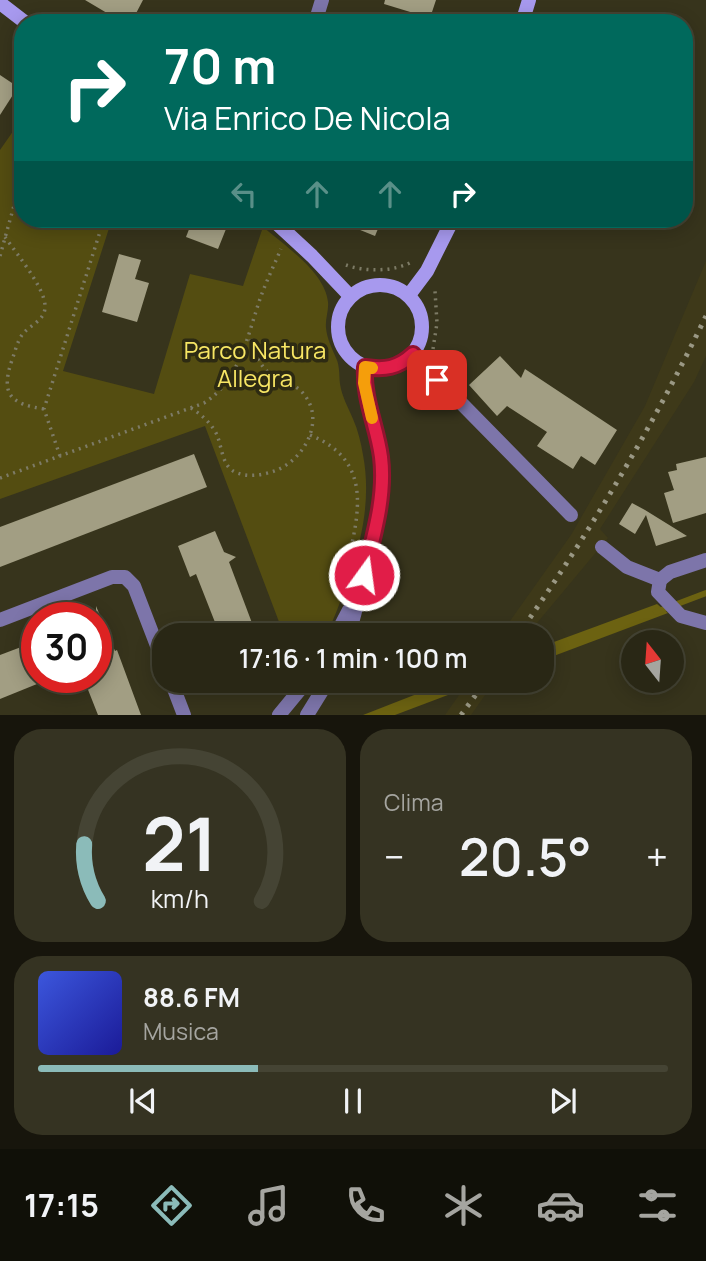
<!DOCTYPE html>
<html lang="it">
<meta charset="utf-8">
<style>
:root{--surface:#292715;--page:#353322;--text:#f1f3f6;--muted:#a5a5a0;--line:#454434;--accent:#8bbbb9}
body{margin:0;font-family:Manrope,sans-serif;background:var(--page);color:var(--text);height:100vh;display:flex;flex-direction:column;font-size:26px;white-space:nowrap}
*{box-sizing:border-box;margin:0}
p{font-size:23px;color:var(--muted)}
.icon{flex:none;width:38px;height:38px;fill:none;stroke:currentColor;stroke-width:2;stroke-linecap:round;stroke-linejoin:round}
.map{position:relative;height:715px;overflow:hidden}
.details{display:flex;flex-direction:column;gap:14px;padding:14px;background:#17150c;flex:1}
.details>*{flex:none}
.guide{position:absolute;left:14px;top:14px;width:679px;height:214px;border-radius:28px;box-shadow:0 4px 18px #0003,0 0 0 2px var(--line);background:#00695c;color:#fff;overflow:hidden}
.needle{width:46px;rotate:343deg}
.fabs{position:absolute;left:621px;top:630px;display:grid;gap:14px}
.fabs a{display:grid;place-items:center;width:63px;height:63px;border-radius:50%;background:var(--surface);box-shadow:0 4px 18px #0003,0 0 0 2px var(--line);font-size:35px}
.speed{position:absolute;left:21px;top:602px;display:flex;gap:14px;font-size:35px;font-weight:700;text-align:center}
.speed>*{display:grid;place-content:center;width:91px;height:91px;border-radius:50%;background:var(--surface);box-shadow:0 4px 18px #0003,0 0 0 2px var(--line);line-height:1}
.speed .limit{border:10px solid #d22;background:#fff;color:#111}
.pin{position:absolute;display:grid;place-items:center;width:60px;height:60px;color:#fff;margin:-30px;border-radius:14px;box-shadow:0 4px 10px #0006}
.me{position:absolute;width:77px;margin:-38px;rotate:14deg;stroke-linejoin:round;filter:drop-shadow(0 0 5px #0008)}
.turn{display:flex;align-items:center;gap:24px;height:147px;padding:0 35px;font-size:32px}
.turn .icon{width:91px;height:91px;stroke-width:2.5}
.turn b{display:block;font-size:49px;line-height:60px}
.lanes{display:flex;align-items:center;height:66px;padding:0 35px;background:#0003;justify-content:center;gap:35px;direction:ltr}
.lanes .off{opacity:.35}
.big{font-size:52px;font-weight:600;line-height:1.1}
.details .tile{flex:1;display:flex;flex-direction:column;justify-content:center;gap:10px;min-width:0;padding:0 24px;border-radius:28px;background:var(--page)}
.details .dial{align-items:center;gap:0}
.dial svg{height:182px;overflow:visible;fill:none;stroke:var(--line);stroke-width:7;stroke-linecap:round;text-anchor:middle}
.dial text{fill:var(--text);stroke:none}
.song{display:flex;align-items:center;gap:21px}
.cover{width:84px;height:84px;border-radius:10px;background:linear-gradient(135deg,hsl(230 70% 55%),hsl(240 70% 35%))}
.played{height:7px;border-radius:4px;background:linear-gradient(90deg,var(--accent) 35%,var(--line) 35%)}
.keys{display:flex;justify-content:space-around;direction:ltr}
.heat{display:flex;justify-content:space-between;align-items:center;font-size:38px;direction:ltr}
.details .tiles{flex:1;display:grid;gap:14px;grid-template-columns:1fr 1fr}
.tile:last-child{grid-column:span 2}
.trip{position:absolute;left:152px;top:623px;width:402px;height:70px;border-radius:28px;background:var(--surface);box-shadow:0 4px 18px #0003,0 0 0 2px var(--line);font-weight:600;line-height:70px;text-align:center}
.tabs{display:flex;height:112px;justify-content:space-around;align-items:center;background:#101008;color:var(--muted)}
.tabs .icon{width:49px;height:49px}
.tabs .current{color:var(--accent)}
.tabs b{font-size:32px;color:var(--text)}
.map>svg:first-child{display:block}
.built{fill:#3e3919}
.green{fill:#544d11}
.water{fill:#6c6211}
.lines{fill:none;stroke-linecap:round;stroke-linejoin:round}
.stream{stroke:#6c6211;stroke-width:6}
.building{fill:#a29e83}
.path{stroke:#7d7b66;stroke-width:3.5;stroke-dasharray:2 5;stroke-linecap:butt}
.street{stroke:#7d75aa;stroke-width:14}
.secondary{stroke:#a799ee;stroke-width:14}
.rail{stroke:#9a9884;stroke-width:5;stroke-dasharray:3.5 7;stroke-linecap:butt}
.route-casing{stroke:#92132f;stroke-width:18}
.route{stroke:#e11d48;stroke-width:12}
.slow{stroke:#f59e0b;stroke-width:12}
.labels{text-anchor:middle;stroke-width:7;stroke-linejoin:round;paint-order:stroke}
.park-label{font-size:24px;fill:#f7e664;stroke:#2d2a12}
</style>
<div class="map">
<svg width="706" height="715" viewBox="0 0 706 715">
<rect width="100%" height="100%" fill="#37341c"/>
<!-- built -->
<g class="built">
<path d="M706 261V356L694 382 600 529 608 538 527 635H500L571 535 645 406Z"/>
<path d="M469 681H495L471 715H445Z"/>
</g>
<!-- green -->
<path class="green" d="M23 117V219H112L63 371 154 394 190 274 243 286 263 227C284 245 325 272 328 302 329 310 325 319 326 328 327 339 332 348 336 358 340 366 339 376 340 384 342 397 348 407 353 419 358 430 361 443 363 455 375 517 350 579 327 635H284L205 426 0 499V150Z"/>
<!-- water -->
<g class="water">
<path d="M657 604 668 613 543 660V646Z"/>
<path d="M450 681H485L395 715H363Z"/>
</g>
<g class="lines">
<!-- stream -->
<path class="stream" d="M656 612 706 593"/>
</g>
<!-- building -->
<g class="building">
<path d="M85 0H143L131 23H109L112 16Z"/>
<path d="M385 0H436L430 18 384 4Z"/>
<path d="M0 75 18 87 0 115Z"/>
<path d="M193 219H230L218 249 186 237Z"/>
<path d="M333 219H382L375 236Z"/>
<path d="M119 254 141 260 135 279 149 283 137 322 102 312Z"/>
<path d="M500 356 521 378 525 369 617 430 595 465 581 456 573 469 537 446 547 432 507 406 497 416 469 385Z"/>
<path d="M194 454 207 487 0 567V527Z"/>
<path d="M706 457V513L673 523 664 493 674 490 668 472 677 470 676 464Z"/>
<path d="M632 503 645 510 687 536 656 546 646 515 635 534 619 524Z"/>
<path d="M215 531 224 552 236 557 229 562 252 623 266 635H220L196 574 190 577 178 546Z"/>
<path d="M96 606 115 651 117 650 141 715H98L83 677H96Z"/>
<path d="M37 641V684L0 699V655Z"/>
</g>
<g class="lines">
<!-- path -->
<g class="path">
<path d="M5 237C16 253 46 289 45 307 45 321 29 325 22 335 17 342 15 352 12 360 0 395 11 404 44 409"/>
<path d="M0 256 23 173"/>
<path d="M346 265C364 272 396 272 413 261"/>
<path d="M433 349 437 323 435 291"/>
<path d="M191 408C201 414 212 424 217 435 222 447 222 466 235 472 248 478 264 475 277 470 306 458 327 417 301 391 293 383 281 382 273 376 259 367 253 349 250 335"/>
<path d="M310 435C372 460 360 511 347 565"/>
<path d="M60 456 44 409 104 219"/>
<path d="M0 478 204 403C240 380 247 337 260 299 266 282 274 265 281 249"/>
</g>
<!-- street -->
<g class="street">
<path d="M315 23 322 0"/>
<path d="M413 354 571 515"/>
<path d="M602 547 627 567 660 580 658 592 681 616 706 623"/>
<path d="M660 580 670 572 706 560"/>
<path d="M0 620 112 577H125L134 586 164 664"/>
<path d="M336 635 349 610"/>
<path d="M349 635C363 578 383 520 382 461 381 429 363 400 365 367"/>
<path d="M171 681 184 715"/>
<path d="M279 715 307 681"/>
<path d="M307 715 328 681"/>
</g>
<!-- secondary -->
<g class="secondary">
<path d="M0 3 26 23"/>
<path d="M522 23 529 0"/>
<path d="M272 219 312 256 350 296"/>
<circle cx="380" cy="327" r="42"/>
<path d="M409 295 427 271 453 219"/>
</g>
<!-- rail -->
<g class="rail">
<path d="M518 635C589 534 652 428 706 316"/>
<path d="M461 715 486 681"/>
</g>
</g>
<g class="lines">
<!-- route casing -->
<g class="route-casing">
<path id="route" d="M364 575C373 538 386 497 381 457 377 426 363 399 365 367 385 370 398 368 413 354L437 380"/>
</g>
<!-- route -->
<use href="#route" class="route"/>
<!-- slow -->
<path class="slow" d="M372 418 364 383 365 367 372 368"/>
</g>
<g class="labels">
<!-- park labels -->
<g class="park-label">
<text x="255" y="359">Parco Natura<tspan x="255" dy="28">Allegra</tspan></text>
</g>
</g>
</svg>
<div class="fabs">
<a><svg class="needle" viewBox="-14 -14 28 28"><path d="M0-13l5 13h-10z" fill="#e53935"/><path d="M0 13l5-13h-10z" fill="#a5a5a0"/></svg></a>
</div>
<div class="speed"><div class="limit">30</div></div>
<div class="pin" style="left:437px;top:380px;background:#d93025"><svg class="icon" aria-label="arrive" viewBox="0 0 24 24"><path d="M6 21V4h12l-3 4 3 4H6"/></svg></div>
<svg class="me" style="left:364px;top:575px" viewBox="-20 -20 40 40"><circle r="17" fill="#e11d48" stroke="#fff" stroke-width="3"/><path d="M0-11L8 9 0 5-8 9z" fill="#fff"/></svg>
<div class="trip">17:16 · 1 min · 100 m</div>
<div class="guide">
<div class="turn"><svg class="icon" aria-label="right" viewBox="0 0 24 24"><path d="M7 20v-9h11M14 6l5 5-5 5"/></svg><div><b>70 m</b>Via Enrico De Nicola</div></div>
<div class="lanes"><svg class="icon off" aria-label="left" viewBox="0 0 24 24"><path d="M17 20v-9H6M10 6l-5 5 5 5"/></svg><svg class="icon off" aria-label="ahead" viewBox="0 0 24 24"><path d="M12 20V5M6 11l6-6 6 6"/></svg><svg class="icon off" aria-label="ahead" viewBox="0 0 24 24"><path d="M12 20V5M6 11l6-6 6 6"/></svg><svg class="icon" aria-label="right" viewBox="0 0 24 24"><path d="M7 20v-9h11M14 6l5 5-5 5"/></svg></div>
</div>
</div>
<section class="details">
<div class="tiles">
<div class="tile dial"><svg viewBox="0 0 100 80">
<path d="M14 69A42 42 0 1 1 86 69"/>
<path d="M14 69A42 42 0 0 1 8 44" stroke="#8bbbb9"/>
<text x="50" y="56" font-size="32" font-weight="700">21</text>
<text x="50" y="72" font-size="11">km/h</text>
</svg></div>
<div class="tile"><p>Clima</p>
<div class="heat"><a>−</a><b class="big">20.5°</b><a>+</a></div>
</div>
<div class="tile">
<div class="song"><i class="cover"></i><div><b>88.6 FM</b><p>Musica</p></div></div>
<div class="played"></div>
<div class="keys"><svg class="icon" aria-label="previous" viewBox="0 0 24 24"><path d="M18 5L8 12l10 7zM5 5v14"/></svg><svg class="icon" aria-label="pause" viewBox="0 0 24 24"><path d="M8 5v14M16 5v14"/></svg><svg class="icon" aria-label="next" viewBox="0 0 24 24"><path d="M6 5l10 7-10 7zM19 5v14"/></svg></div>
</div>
</div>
</section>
<nav class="tabs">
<b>17:15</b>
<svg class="icon current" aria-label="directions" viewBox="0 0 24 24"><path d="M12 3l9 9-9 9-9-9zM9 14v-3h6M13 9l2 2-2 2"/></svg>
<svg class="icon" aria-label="music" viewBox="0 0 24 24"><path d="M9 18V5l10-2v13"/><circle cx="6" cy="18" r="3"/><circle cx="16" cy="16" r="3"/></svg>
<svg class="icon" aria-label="phone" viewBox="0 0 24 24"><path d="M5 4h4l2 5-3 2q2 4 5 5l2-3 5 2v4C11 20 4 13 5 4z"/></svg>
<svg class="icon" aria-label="climate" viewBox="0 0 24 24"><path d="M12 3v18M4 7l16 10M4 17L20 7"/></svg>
<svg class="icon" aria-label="car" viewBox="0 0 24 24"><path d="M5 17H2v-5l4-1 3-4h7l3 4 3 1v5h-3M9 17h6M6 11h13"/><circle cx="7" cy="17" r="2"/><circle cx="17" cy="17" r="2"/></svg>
<svg class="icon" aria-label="filters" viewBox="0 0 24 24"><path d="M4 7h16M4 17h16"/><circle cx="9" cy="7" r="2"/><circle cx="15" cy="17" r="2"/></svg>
</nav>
